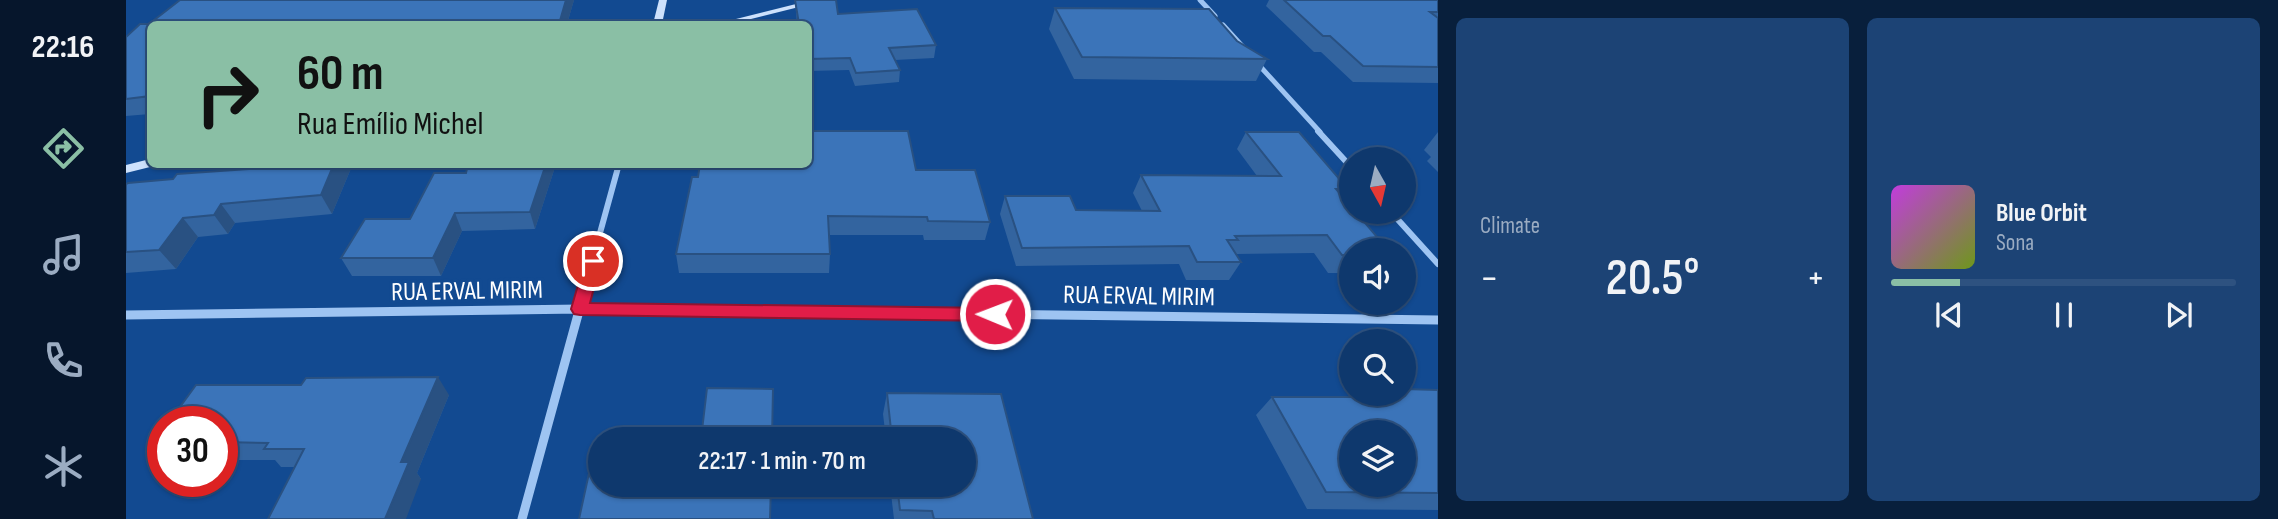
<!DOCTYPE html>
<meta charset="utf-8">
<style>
:root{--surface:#0e386d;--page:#1c4375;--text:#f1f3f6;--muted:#9bacc2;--line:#2e5280;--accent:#8abfa5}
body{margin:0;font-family:"Sofia Sans Condensed",sans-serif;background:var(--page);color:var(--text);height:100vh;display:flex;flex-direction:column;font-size:26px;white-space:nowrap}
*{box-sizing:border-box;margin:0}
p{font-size:23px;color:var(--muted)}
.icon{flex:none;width:38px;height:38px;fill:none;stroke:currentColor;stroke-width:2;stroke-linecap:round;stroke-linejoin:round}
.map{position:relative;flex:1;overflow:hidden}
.details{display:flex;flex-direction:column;gap:18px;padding:18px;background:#081f3c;width:840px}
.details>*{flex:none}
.guide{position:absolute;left:21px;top:21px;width:665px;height:147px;border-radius:10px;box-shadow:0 2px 5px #0004,0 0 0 2px var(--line);background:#8abfa5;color:#111;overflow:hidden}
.needle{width:46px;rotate:172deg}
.tools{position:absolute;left:1213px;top:147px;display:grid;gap:14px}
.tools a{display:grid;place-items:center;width:77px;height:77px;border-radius:50%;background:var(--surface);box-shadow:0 2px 5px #0004,0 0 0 2px var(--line);font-size:35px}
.speed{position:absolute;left:21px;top:406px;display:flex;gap:14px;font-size:35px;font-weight:700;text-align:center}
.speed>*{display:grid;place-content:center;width:91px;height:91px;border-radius:50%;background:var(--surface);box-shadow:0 2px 5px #0004,0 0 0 2px var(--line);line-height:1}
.speed .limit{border:10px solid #d22;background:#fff;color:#111}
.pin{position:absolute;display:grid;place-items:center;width:60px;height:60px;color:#fff;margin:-30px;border:4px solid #fff;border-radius:50%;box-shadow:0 2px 7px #0007}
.me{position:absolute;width:77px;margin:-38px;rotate:271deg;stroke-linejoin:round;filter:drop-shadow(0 0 5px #0008)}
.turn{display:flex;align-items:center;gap:24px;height:147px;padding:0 35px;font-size:32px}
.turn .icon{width:91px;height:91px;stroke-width:2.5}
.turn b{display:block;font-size:49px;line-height:60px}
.big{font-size:52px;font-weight:600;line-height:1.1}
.details .tile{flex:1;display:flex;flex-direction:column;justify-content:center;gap:10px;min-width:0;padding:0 24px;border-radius:10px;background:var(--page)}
.song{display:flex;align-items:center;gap:21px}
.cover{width:84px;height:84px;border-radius:10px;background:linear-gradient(135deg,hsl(290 70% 55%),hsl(80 70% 35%))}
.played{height:7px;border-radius:4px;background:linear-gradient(90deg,var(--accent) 20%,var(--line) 20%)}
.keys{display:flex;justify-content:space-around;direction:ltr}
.heat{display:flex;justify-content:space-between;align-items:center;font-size:38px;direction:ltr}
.details .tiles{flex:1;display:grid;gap:18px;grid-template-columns:repeat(2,1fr)}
.trip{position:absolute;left:462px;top:427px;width:388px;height:70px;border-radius:35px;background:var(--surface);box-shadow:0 2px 5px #0004,0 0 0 2px var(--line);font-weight:600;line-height:70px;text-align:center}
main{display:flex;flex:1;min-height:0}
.tabs{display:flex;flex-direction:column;width:126px;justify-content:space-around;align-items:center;background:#06162c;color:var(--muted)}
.tabs .icon{width:49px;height:49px}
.tabs .selected{color:var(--accent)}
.tabs b{font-size:32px;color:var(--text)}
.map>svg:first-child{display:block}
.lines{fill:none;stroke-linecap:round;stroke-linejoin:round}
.street-far2{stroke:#9ec4f2;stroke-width:5}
.street-far1{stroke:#9ec4f2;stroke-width:6}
.street{stroke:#9ec4f2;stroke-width:9}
.secondary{fill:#cde1fc;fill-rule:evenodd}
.wall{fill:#33649f}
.shaded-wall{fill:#295182}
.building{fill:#3b74b9;stroke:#295182;stroke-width:2;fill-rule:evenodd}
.route{fill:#e11d48;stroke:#92132f;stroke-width:2}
.labels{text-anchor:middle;stroke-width:7;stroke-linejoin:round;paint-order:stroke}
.street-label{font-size:26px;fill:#fff;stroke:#124a91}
</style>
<main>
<nav class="tabs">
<b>22:16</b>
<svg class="icon selected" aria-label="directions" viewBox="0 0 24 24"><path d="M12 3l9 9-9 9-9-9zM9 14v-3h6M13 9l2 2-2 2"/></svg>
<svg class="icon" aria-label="music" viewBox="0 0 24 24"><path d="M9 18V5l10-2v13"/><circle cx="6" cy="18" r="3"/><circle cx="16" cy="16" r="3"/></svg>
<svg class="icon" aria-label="phone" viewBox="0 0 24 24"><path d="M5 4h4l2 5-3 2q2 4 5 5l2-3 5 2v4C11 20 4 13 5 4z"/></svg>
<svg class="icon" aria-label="climate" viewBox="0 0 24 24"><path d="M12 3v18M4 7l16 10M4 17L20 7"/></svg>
</nav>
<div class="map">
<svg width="1312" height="519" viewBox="0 0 1312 519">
<rect width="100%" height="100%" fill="#124a91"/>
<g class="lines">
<!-- street-far2 -->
<g class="street-far2">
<path d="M1074 0 1089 16"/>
<path d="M1097 25 1117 47"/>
<path d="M1132 64 1194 132"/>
</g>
<!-- street-far1 -->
<g class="street-far1">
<path d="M1192 131 1225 167"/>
<path d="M1265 212 1312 264"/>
<path d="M455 302 493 164"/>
</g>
<!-- street -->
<g class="street">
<path d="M0 315 454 309 1312 320"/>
<path d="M396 519 456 300"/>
</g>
<!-- secondary -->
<g class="secondary">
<path d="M533 0H541L536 24H527Z"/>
<path d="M686 0H701L605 24H590Z"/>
<path d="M24 159V164L28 166 0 173V165Z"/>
</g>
</g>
<!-- wall -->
<g class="wall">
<path d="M54 0H448L441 24H24V114L0 116V37L23 24Z"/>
<path d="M668 0H710L712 14 810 45 808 58 769 60 774 70 773 82 729 86 723 70 682 71V24H671L669 1 668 2Z"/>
<path d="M1143 0H1312V83L1227 82 1195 52H1188L1140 6Z"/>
<path d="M929 8 1141 59 1130 81 948 79 923 29Z"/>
<path d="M1120 132 1222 189 1217 196 1225 250V273H1202L1188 253 1110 254 1115 262 1103 280H1060L1053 264 890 266 874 214 879 196 950 210 1016 211 1007 193 1015 175 1131 176 1111 149Z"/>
<path d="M1312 132V172L1301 161 1305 157 1298 150Z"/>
<path d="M168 164H225L226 166 206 214 109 223 102 234 72 237 50 269 0 273V184L167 166Z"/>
<path d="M430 164 409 229 336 231 315 276H226L215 258 284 219 340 173Z"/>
<path d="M790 170 864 222 859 240H798L797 235H703L704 254 703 273H553L550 254 572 177Z"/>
<path d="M1312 390V510L1181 509 1130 415 1146 397H1229L1232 394H1278Z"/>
<path d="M761 393 875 394 907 519H768L764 485H838V439H760L757 414Z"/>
<path d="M323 395 291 473 295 479 169 467H155L149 460H96V422Z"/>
<path d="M37 431V448L29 442Z"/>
</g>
<!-- shaded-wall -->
<g class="shaded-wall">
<path d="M440 0H448L441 24H433Z"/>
<path d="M208 164H225L226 166 206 214 195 195Z"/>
<path d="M420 164H430L409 229 404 212Z"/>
<path d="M95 204 109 223 102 234 88 215Z"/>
<path d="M329 213 336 231 315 276 307 258Z"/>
<path d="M57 218 72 237 50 269 33 250Z"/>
<path d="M312 377 323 395 291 473 295 479 280 519H259L275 462Z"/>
</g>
<!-- building -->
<g class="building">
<path d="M54 0H440L433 24H24V96L0 99V37L14 24H23Z"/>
<path d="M669 0H710L712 14 791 9 810 45 763 48 774 70 730 73 724 58 682 59V24H673Z"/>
<path d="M1158 0H1312V12H1304L1312 18V67L1237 66 1204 36H1197Z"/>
<path d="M929 8 1083 9 1111 41 1141 59 956 57Z"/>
<path d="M682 131H782L790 170H849L864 222 802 221 801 217 702 216 704 254H550L566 177H572L574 164H682Z"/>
<path d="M1120 132H1173L1222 189H1210L1225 206V212H1230L1262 250H1225V255H1216L1201 235 1109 236 1112 240H1101L1115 262H1071L1063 246 896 248 879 196H944L950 210 1034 211 1015 175 1155 176Z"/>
<path d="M168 164H208L195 195 95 204 88 215 57 218 33 250 0 252V184L2 183 47 179 51 174 167 166Z"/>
<path d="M342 164H420L404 212 329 213 307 258H215L239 219H284L308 173H340Z"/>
<path d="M312 377 275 462H283L259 519H142L178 449H138L142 443 96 442V422H43L70 385H175L180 378Z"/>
<path d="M581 388 647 389 646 439H575Z"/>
<path d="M1278 389 1312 390V493L1200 492 1146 397H1243L1241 394H1278ZM1225 432H1278V485H1225Z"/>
<path d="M761 393 875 394 907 519H808L806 511 774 510 771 485H838V439H766Z"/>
<path d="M37 431V442H29Z"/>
<path d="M465 464H474V485H645L644 519H453Z"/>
</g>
<!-- route -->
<path class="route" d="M467 255 475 261 464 303 869 308 875 310 878 314 875 319 869 321 454 315 448 314 445 309 459 261Z"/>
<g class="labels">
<!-- street labels -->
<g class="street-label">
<text transform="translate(341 290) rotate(-1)" y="9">RUA ERVAL MIRIM</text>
<text transform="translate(1013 295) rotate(1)" y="9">RUA ERVAL MIRIM</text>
</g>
</g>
</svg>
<div class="tools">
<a><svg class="needle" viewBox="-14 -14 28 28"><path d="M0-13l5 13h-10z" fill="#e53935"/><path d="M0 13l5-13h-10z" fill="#9bacc2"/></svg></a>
<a><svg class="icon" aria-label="sound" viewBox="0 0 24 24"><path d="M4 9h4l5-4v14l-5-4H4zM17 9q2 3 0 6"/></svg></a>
<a><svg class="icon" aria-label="search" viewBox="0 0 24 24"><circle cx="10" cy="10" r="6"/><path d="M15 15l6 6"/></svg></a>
<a><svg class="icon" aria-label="layers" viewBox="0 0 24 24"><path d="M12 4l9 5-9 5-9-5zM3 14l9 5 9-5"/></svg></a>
</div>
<div class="speed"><div class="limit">30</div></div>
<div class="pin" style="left:467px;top:261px;background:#d93025"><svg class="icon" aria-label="arrive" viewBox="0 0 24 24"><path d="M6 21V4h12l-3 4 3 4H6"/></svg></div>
<svg class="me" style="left:869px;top:314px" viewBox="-20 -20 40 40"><circle r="17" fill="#e11d48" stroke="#fff" stroke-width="3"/><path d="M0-11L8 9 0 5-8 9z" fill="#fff"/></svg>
<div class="trip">22:17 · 1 min · 70 m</div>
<div class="guide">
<div class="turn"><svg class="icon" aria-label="right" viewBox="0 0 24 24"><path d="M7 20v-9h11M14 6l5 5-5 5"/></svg><div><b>60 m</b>Rua Emílio Michel</div></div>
</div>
</div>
<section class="details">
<div class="tiles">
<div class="tile"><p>Climate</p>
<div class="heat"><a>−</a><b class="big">20.5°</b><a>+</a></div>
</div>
<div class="tile">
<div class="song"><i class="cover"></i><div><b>Blue Orbit</b><p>Sona</p></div></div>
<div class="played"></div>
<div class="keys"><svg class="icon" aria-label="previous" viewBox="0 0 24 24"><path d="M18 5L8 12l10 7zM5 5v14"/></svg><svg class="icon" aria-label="pause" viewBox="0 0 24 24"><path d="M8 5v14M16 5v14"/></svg><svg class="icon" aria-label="next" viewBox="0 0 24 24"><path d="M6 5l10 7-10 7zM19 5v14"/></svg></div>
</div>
</div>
</section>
</main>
